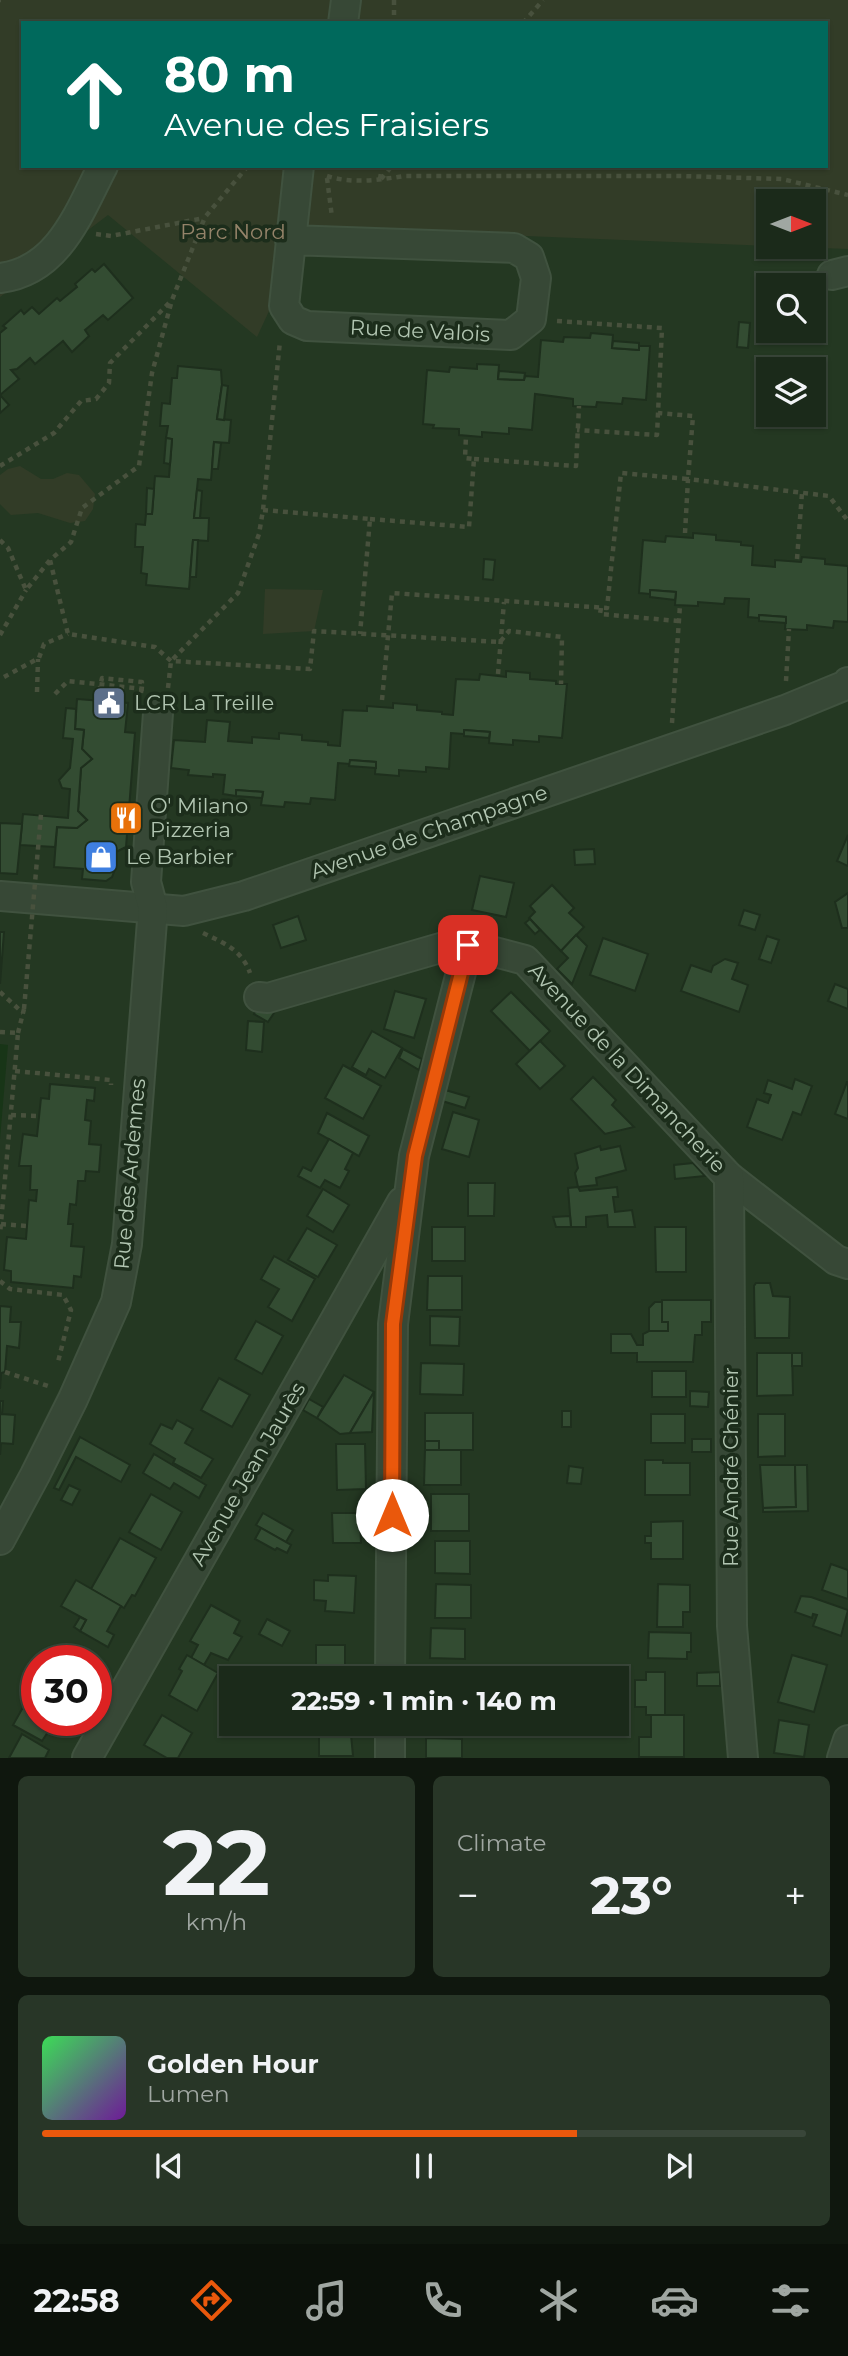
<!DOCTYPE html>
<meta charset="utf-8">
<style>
:root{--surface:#1b2a1a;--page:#283627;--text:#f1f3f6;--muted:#a0a7a2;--line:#394639;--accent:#ea580c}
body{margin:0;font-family:Montserrat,sans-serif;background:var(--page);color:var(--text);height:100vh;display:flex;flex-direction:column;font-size:26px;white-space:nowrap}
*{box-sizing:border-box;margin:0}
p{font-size:23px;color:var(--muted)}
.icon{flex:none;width:38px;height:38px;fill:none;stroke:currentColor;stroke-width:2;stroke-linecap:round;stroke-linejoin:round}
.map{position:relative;height:1758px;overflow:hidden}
.side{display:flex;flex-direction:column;gap:18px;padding:18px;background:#0f170e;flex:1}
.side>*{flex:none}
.top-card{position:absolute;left:21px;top:21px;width:807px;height:147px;border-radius:0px;box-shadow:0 2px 5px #0004,0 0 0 2px var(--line);background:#00695c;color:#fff;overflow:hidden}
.needle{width:46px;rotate:90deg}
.buttons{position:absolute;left:756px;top:189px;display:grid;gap:14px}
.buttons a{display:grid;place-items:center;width:70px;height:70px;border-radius:0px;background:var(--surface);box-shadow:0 2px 5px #0004,0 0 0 2px var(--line);font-size:35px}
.speed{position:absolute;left:21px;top:1645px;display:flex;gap:14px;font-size:35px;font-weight:700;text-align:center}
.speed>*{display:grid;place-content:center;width:91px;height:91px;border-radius:50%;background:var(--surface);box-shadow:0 2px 5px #0004,0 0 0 2px var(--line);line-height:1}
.speed .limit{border:10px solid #d22;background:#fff;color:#111}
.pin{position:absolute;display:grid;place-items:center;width:60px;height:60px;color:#fff;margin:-30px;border-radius:14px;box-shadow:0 4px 10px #0006}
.me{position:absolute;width:77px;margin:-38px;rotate:0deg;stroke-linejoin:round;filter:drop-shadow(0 0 5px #0008)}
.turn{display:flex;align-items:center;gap:24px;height:147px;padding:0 28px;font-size:32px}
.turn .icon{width:91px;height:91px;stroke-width:2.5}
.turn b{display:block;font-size:49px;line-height:60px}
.big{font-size:52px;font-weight:700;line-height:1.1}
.side .widget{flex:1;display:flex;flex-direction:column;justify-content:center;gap:10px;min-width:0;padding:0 24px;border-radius:10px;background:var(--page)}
.side .dial{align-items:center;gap:0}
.dial b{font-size:91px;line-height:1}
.song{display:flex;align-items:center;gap:21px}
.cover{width:84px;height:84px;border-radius:10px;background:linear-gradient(135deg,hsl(130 70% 55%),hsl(280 70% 35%))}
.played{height:7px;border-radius:4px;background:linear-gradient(90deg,var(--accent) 70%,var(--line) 70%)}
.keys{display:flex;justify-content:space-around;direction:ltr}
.heat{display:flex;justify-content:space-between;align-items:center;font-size:38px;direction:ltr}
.side .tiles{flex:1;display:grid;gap:18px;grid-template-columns:1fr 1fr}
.widget:last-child{grid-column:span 2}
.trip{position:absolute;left:219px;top:1666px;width:410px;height:70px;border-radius:0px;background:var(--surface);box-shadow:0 2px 5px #0004,0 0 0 2px var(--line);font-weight:700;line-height:70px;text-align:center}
.tab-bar{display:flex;height:112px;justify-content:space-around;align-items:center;background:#0b110a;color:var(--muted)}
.tab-bar .icon{width:49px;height:49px}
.tab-bar .on{color:var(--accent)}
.tab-bar b{font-size:32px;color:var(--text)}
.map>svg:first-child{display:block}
.green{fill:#323c27;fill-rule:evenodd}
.water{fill:#183517}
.building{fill:#334c32;stroke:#1e2f1d;stroke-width:2}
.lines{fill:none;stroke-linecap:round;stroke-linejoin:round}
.minor-casing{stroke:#40523f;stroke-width:32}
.path{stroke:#48513d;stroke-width:4.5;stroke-dasharray:5 5;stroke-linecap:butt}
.minor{stroke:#374836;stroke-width:28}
.path-bridge{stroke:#48513d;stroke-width:4.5;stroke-dasharray:5 5;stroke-linecap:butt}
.route-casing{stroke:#983908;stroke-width:18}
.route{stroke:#ea580c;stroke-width:12}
.labels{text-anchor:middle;stroke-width:7;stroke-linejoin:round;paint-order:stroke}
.park-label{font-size:21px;fill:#948369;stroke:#1c2d1b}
.street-label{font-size:21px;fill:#b1c5b1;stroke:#1c2d1b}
.poi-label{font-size:21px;fill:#b1c5b1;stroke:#1c2d1b;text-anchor:start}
</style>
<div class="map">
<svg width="848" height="1758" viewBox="0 0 848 1758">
<rect width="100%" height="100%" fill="#243822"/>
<!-- green -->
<g class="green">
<path d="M0 0H848V249L796 247H814V201H768V246L308 227 257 337 108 215 0 297ZM23 23H826V166H23Z"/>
<path d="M20 466 41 479H53L67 473 79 475 95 494 93 509 85 521 70 523 38 513 11 515 0 504V475L8 469Z"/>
<path d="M265 589 323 590 314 631 263 634Z"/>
</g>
<!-- water -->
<path class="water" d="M0 1044 8 1045 0 1139Z"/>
<!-- building -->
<g class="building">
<path d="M104 264 133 298 108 320 103 315 85 330 89 336 72 352 63 341 35 364 30 358 17 369 11 370 19 379 0 395 9 405 0 413V333L6 328 3 326 21 310 24 314 32 307 39 314 57 298 60 301 77 287 75 284 92 269 95 272Z"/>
<path d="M739 322 750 323 748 348 737 347Z"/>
<path d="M591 333 613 335 612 348 639 350V346H650L646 400 623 398 622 404 597 402 596 407 573 406V399L535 394 532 430 509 428V434L482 432V437L459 435V429L433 428 434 425 423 424 427 370 449 372 450 367 477 369V364L499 365 498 379 524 380 525 376 538 377 541 340 563 342 564 337 590 338Z"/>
<path d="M613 341 639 343V350L612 348Z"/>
<path d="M178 366 221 370 222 385 217 419 231 420 229 443 214 442 211 480 198 479 194 518H209L208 541 193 540 189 589 146 585 147 574 141 573 143 547H135L136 524 145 525 146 514H152L155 476 169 477 172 439 166 438 168 426H160L162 403 170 404 172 378H177Z"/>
<path d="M499 371 525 373 524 380 498 379Z"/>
<path d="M222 385 228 386 224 420 217 419Z"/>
<path d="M166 438 172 439 170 464 164 463Z"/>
<path d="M214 442 221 443 218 469H212Z"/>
<path d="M147 488 154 489 152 514H146Z"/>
<path d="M197 490 202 491 200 518H194Z"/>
<path d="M693 533 716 535V540L741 542V545L753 546 752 565 775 567V560L801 562 802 557 825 559V564L848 566V622L834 621 833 628 807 625V630L785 629 786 617 759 615V618L748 617 749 599 725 598 724 604 698 602V606L675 605 676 592 650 590V594L639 593 643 540 665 542 666 536 693 538Z"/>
<path d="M193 540H198L196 577H190Z"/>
<path d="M484 559 495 560 493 580 483 579Z"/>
<path d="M650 590 676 592 675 600 650 597Z"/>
<path d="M759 615 786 617V623L759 621Z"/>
<path d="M506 671 530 673V679L556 681V684H567L562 738 539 736V742L513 740V745L489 743 490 732 464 730V734L451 733 449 769 426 767V772L399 770V776L375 774 376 762 350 760V764L338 763 335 800 311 798 310 804 285 802 284 807 261 805 263 792 236 790V796L223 794 225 775 213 774V777L188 775 189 770 171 768 174 740 205 742 207 720 230 722 228 741 252 743V737L279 739V733L302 735V740L328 742V745L340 746 343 710 367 711V706L393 708V703L417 705V710L442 712V714L453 715 456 679 479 680 480 674 506 677Z"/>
<path d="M77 699 128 703 125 732 135 733 126 847 116 852 114 872 112 877 106 881 82 879 83 869 54 867 57 827 77 828 87 820 78 811 81 768 92 759 82 749 84 730 75 729Z"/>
<path d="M66 708 76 709 75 729 84 730 82 749 92 759 81 768 78 811 87 820 77 828 57 827 55 847 20 845 23 814 68 818 70 789 62 788 59 780 70 768 73 739 63 738Z"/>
<path d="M464 730 490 732 489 738 464 736Z"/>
<path d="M350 760 376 762V768L349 766Z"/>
<path d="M236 790 263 792 262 798 236 796Z"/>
<path d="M0 823 22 824 17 874 0 873Z"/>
<path d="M848 835V866L837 861Z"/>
<path d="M594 849 595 864 575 865 574 850Z"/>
<path d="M480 876 514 883 506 917 472 910Z"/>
<path d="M552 885 574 908 569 913 584 927 561 951 529 918 535 912 530 906Z"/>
<path d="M848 893V928H842L835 902Z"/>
<path d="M744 910 760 915 755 930 739 925Z"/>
<path d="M298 916 306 940 281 948 273 925Z"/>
<path d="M530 919 540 930 535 934 525 923Z"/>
<path d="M0 932H4L0 984Z"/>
<path d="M576 935 587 946 572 984 557 969 568 958 561 951Z"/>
<path d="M767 936 779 940 771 963 759 959Z"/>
<path d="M603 938 648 954 635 991 590 975Z"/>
<path d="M725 959 738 963 732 979 748 985 739 1012 681 991 691 965 711 972 713 966Z"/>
<path d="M835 984 848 989V1009L828 1001Z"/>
<path d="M395 991 426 999 414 1038 384 1029Z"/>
<path d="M511 992 550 1031 530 1051 491 1011Z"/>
<path d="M267 1009 274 1013 268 1022 254 1014 255 1012Z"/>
<path d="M248 1021 264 1022 262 1052 246 1050Z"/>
<path d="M372 1031 402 1048 385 1078 369 1069 366 1075 352 1067Z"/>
<path d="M540 1041 565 1066 540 1089 516 1064Z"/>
<path d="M403 1049 422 1059 419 1070 399 1058Z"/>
<path d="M343 1065 381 1086 363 1119 325 1098Z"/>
<path d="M593 1077 616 1100 612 1105 634 1127 605 1134 571 1099Z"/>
<path d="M795 1079 812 1086 801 1115 793 1112 782 1140 747 1127 757 1099 768 1103 771 1095 764 1093 768 1080 792 1089Z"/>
<path d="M847 1082H848V1119L835 1114Z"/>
<path d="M50 1084 95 1088 94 1101 87 1100 85 1120 91 1121 89 1144 101 1145 99 1172 86 1171 85 1181H78L76 1205 70 1204 68 1224H73L71 1246 84 1247 81 1277 74 1276 73 1288 11 1282V1271L4 1270 7 1237 26 1239 29 1200 36 1201 37 1190H30L31 1166H19L23 1134 37 1136 41 1098 49 1099Z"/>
<path d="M442 1089 469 1097 465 1108 439 1100Z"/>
<path d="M453 1112 479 1120 469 1157 442 1149Z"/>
<path d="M327 1113 369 1136 359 1156 318 1133Z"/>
<path d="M329 1139 353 1153 345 1169 349 1171 340 1188 325 1180 320 1188 298 1176 303 1167 311 1171Z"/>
<path d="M600 1146 601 1150 620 1146 626 1170 596 1178 597 1185 578 1187 575 1173 578 1168 575 1154Z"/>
<path d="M693 1163 705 1176 675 1179 674 1165Z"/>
<path d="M468 1183H495L494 1216H468Z"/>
<path d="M578 1187 580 1191 617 1187 618 1197H613L615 1212 632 1210 635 1227H608L607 1215 586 1217V1227H571L568 1188Z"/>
<path d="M323 1189 349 1205 333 1232 307 1216Z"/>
<path d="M570 1216 571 1227H556L553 1217Z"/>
<rect x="432" y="1227" width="33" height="34"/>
<path d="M655 1227H686V1272H656Z"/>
<path d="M307 1228 337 1245 318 1277 288 1260Z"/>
<path d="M274 1256 315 1279 292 1321 268 1307 279 1289 261 1279Z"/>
<path d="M428 1276H462V1310H427Z"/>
<path d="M756 1283H770L773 1296 790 1297 789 1338H755L754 1286Z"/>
<path d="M662 1300H711V1322H702V1335H695L693 1362H637V1353H611V1334H631L637 1345H643V1334L649 1331H668V1322H662Z"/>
<path d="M655 1302H662V1322H668V1331H649V1308Z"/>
<path d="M0 1306 11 1307 10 1322H21L19 1348 7 1346 5 1372 1 1373 0 1389Z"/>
<path d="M430 1316 460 1317 459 1346 430 1345Z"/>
<path d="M256 1321 283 1336 262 1374 235 1359Z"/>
<path d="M757 1353H792L793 1395 757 1396Z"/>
<rect x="792" y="1353" width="10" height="13"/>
<path d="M421 1363 464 1364 463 1395 420 1394Z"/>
<rect x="652" y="1371" width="34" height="26"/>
<path d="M344 1375 374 1392 350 1433 340 1434 317 1418Z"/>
<path d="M219 1378 250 1395 232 1427 201 1410Z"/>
<path d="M690 1391 709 1392 708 1407 690 1406Z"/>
<path d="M374 1392 372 1432 350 1433Z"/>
<path d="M309 1399 323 1407 317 1418 303 1410Z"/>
<path d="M0 1401H3L2 1414 15 1415 13 1444 1 1443 0 1455Z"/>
<rect x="562" y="1411" width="9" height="16"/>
<path d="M425 1413H473V1450H439V1441H425Z"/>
<rect x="651" y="1414" width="34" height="29"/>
<path d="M758 1414H785V1456L758 1457Z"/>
<path d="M177 1420 193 1429 185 1443 213 1459 201 1478 173 1463 175 1459 150 1444 161 1424 172 1429Z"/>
<path d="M80 1437 130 1465 121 1482 76 1457 59 1490 54 1488Z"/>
<rect x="692" y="1439" width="19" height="13"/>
<rect x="425" y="1441" width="14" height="9"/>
<path d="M336 1444H365L366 1489 337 1490Z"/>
<path d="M425 1450H461V1485H424Z"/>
<path d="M154 1454 206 1485 199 1498 174 1483 170 1489 143 1473Z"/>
<path d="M645 1460H663V1463H690V1495H645Z"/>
<path d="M760 1465H795L796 1507 763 1508Z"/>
<path d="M795 1465H807L808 1511 763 1512V1508L796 1507Z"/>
<path d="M569 1466 583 1468 581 1484 567 1483Z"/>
<path d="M69 1485 80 1490 72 1505 61 1500Z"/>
<path d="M151 1494 182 1512 161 1550 129 1532Z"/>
<rect x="431" y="1494" width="38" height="37"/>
<path d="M263 1513 293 1530 286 1542 256 1525Z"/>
<path d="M332 1513H360L361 1543H333Z"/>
<path d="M683 1521V1559H651V1543H645V1536H651V1522Z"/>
<path d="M261 1528 291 1545 287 1553 277 1548 275 1550 255 1539Z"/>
<path d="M120 1538 156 1558 135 1596 132 1595 124 1608 91 1589Z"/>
<path d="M435 1541H470V1574L435 1573Z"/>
<path d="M831 1564 848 1570V1599L822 1590Z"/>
<path d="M328 1575 356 1576 354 1613 325 1611 326 1601 314 1600V1580L328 1581Z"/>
<path d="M76 1580 121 1606 107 1631 114 1635 108 1647 80 1631 86 1620 61 1606Z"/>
<path d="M436 1584 471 1585V1618H435Z"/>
<path d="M658 1584 690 1585V1612H683V1627H657Z"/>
<path d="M801 1596 811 1597 848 1610 841 1636 813 1626 817 1615 813 1614 812 1618 795 1612Z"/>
<path d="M211 1605 240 1621 234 1633 242 1637 228 1660 211 1653 204 1665 191 1658 198 1645 190 1641Z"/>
<path d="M80 1617 86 1620 80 1631 74 1627Z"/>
<path d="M267 1619 290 1631 282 1646 259 1634Z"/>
<path d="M431 1628 465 1629V1659L430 1658Z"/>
<path d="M649 1632 691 1633V1652H687V1659L648 1658Z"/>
<rect x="316" y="1645" width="29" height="33"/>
<path d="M56 1646 83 1661H47Z"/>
<path d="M187 1655 218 1673 197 1711 169 1695 182 1671 179 1669Z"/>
<path d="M792 1655 827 1665 814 1712 778 1702Z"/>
<path d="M646 1672H665V1715H646V1707H635V1680H646Z"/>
<path d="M720 1672V1686H697V1673Z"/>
<rect x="431" y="1676" width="55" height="2"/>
<path d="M35 1686 37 1720H56L42 1741 13 1725Z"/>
<path d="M162 1715 192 1733 178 1758H167L144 1745Z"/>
<path d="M651 1715H684V1757H639V1737H651Z"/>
<path d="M779 1720 809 1725 804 1757 774 1753Z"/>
<path d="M319 1724H350L353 1756H319Z"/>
<path d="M22 1734 49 1750 45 1758H9Z"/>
<path d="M426 1738 462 1739V1758H426Z"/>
</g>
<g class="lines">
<!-- minor casing -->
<g class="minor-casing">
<g id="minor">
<path d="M343 23 346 0"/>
<path d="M290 240 514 248 529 257 536 278 531 319 511 335 307 326 293 320 284 306 299 166"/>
<path d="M832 275 848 271"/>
<path d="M0 278C59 271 79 212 103 166"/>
<path d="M0 896 184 911 244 896 785 710 846 685 848 682"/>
<path d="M259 997 268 998 447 946 468 945 525 960 729 1177 836 1260 848 1264"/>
<path d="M729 1177 732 1626 743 1758"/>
<path d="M0 1540 35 1475 73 1399 116 1302 127 1244 153 908 146 882 158 713"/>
<path d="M390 1678 393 1324 414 1156 468 945"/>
<path d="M87 1758 402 1202"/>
<path d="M390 1758V1724"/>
<path d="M842 1758 848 1740"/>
</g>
</g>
<!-- path -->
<g class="path">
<path d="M0 0H1"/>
<path d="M394 0V23"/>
<path d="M523 23 543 0"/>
<path d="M248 166 205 217 172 300 152 373 139 466 82 508 71 542 50 560 68 634 155 647 171 661 310 669 314 631 500 642 509 631 562 637 561 684"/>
<path d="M327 176C352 184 378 180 404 176H682L782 179 848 195"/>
<path d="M327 178 332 217"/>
<path d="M380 179 382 166"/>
<path d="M381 179 392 166"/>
<path d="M96 234 111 236 204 218"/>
<path d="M557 321 662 328 657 435 577 430"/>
<path d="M474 459 576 466 579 406"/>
<path d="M0 466 54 433 81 401 96 399 109 383 110 363 171 301"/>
<path d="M263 510 370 519 360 634"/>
<path d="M370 519 469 527 474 459 465 458 466 436"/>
<path d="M685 533 688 479 829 496 848 521"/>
<path d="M0 540 8 548 26 590 50 560"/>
<path d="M797 559 802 493"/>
<path d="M601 608 600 614 678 621"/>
<path d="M0 635 26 590"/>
<path d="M498 674 504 602"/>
<path d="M4 677 39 658 44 644 68 634"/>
<path d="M786 681 789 629"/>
<path d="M168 688 171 661 238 593 259 534 263 510 280 341"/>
<path d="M37 692 38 659"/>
<path d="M55 694 68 681 144 689"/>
<path d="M382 700 392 593 607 608 621 473 688 479 693 416 658 413"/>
<path d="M97 701 102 678 142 682 141 693"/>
<path d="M672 723 680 605"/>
<path d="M203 933C224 943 242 950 250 973"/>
<path d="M0 992 23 1013"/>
<path d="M0 1032 18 1033 0 1234"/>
<path d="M18 1033 24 1009"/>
<path d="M15 1071 111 1080V1085"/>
<path d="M11 1115 39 1116"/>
<path d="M1 1224 27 1226"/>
<path d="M0 1281 10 1289 63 1295 71 1310 58 1362"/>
<path d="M5 1372 51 1387"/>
</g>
<!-- minor -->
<use href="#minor" class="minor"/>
<!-- path-bridge -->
<path class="path-bridge" d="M24 1009 41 814"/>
</g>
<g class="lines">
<!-- route casing -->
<g class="route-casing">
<path id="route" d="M392 1515 393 1324 415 1156 468 945"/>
</g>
<!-- route -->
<use href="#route" class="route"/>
</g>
<!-- icons -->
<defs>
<g id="civic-square" transform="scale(1.75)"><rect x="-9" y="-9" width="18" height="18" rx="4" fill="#5c6f8a" stroke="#1c2d1b"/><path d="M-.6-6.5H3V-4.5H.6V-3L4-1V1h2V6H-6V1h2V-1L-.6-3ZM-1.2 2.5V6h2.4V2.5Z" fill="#fff"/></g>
<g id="restaurant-square" transform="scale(1.75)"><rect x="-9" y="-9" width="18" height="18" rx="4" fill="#e8710a" stroke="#1c2d1b"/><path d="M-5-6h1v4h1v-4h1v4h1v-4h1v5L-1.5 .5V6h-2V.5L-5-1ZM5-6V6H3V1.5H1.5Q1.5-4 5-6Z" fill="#fff"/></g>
<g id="shop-square" transform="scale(1.75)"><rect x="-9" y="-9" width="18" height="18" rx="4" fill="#3f7fe0" stroke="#1c2d1b"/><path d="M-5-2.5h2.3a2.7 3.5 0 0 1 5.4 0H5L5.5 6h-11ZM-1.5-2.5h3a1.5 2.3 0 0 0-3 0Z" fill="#fff"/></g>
</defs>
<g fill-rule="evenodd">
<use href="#civic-square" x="109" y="703"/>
<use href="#restaurant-square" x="126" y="818"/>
<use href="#shop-square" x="101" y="857"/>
</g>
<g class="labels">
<!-- park labels -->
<g class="park-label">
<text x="233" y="239">Parc Nord</text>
</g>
<!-- street labels -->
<g class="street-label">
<text transform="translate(420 331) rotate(3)" y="7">Rue de Valois</text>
<text transform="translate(429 832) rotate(-19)" y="7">Avenue de Champagne</text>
<text transform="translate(627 1068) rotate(47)" y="7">Avenue de la Dimancherie</text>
<text transform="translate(130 1174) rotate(-85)" y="7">Rue des Ardennes</text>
<text transform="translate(731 1467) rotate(-90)" y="7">Rue André Chénier</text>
<text transform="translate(248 1474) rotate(-60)" y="7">Avenue Jean Jaurès</text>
</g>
<!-- poi labels -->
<g class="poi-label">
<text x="134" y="710">LCR La Treille</text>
<text x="150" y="813">O' Milano<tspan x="150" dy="24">Pizzeria</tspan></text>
<text x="126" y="864">Le Barbier</text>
</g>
</g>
</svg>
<div class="buttons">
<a><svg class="needle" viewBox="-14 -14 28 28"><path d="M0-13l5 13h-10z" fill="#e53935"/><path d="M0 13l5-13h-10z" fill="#a0a7a2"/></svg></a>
<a><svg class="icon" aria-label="search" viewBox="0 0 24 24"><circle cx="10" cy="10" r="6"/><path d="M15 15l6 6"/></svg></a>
<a><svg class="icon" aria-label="layers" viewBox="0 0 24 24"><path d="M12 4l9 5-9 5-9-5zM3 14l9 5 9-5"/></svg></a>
</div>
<div class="speed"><div class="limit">30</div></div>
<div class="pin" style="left:468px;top:945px;background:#d93025"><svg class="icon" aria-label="arrive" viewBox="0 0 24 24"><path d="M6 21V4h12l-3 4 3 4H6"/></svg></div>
<svg class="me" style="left:392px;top:1515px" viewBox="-20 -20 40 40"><circle r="19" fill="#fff"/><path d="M0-13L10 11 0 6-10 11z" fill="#ea580c"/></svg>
<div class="trip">22:59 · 1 min · 140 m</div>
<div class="top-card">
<div class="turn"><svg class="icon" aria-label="ahead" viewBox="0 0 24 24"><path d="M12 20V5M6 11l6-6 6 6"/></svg><div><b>80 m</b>Avenue des Fraisiers</div></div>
</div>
</div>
<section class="side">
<div class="tiles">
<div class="widget dial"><b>22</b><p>km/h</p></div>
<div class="widget"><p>Climate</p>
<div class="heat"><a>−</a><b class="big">23°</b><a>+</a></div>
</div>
<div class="widget">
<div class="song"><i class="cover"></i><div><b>Golden Hour</b><p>Lumen</p></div></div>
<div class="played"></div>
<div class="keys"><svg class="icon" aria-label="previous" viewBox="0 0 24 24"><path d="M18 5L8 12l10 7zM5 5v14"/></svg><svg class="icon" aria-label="pause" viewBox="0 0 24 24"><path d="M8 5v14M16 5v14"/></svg><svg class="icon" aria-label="next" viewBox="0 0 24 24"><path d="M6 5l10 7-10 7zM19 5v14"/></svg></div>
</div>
</div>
</section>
<nav class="tab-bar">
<b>22:58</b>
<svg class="icon on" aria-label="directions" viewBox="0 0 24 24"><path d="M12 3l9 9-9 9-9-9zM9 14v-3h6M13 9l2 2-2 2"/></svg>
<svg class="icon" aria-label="music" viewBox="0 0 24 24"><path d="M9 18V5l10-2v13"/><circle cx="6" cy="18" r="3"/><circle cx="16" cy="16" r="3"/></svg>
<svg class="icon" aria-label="phone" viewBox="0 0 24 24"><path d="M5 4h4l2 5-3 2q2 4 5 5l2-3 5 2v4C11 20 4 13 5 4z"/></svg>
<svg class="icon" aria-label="climate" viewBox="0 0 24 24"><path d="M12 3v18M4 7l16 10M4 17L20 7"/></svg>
<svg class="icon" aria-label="car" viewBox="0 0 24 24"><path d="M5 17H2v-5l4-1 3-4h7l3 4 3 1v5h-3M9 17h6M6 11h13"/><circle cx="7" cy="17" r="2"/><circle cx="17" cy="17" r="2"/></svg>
<svg class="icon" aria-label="filters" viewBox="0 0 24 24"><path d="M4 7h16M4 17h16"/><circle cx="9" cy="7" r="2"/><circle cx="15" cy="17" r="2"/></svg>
</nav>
